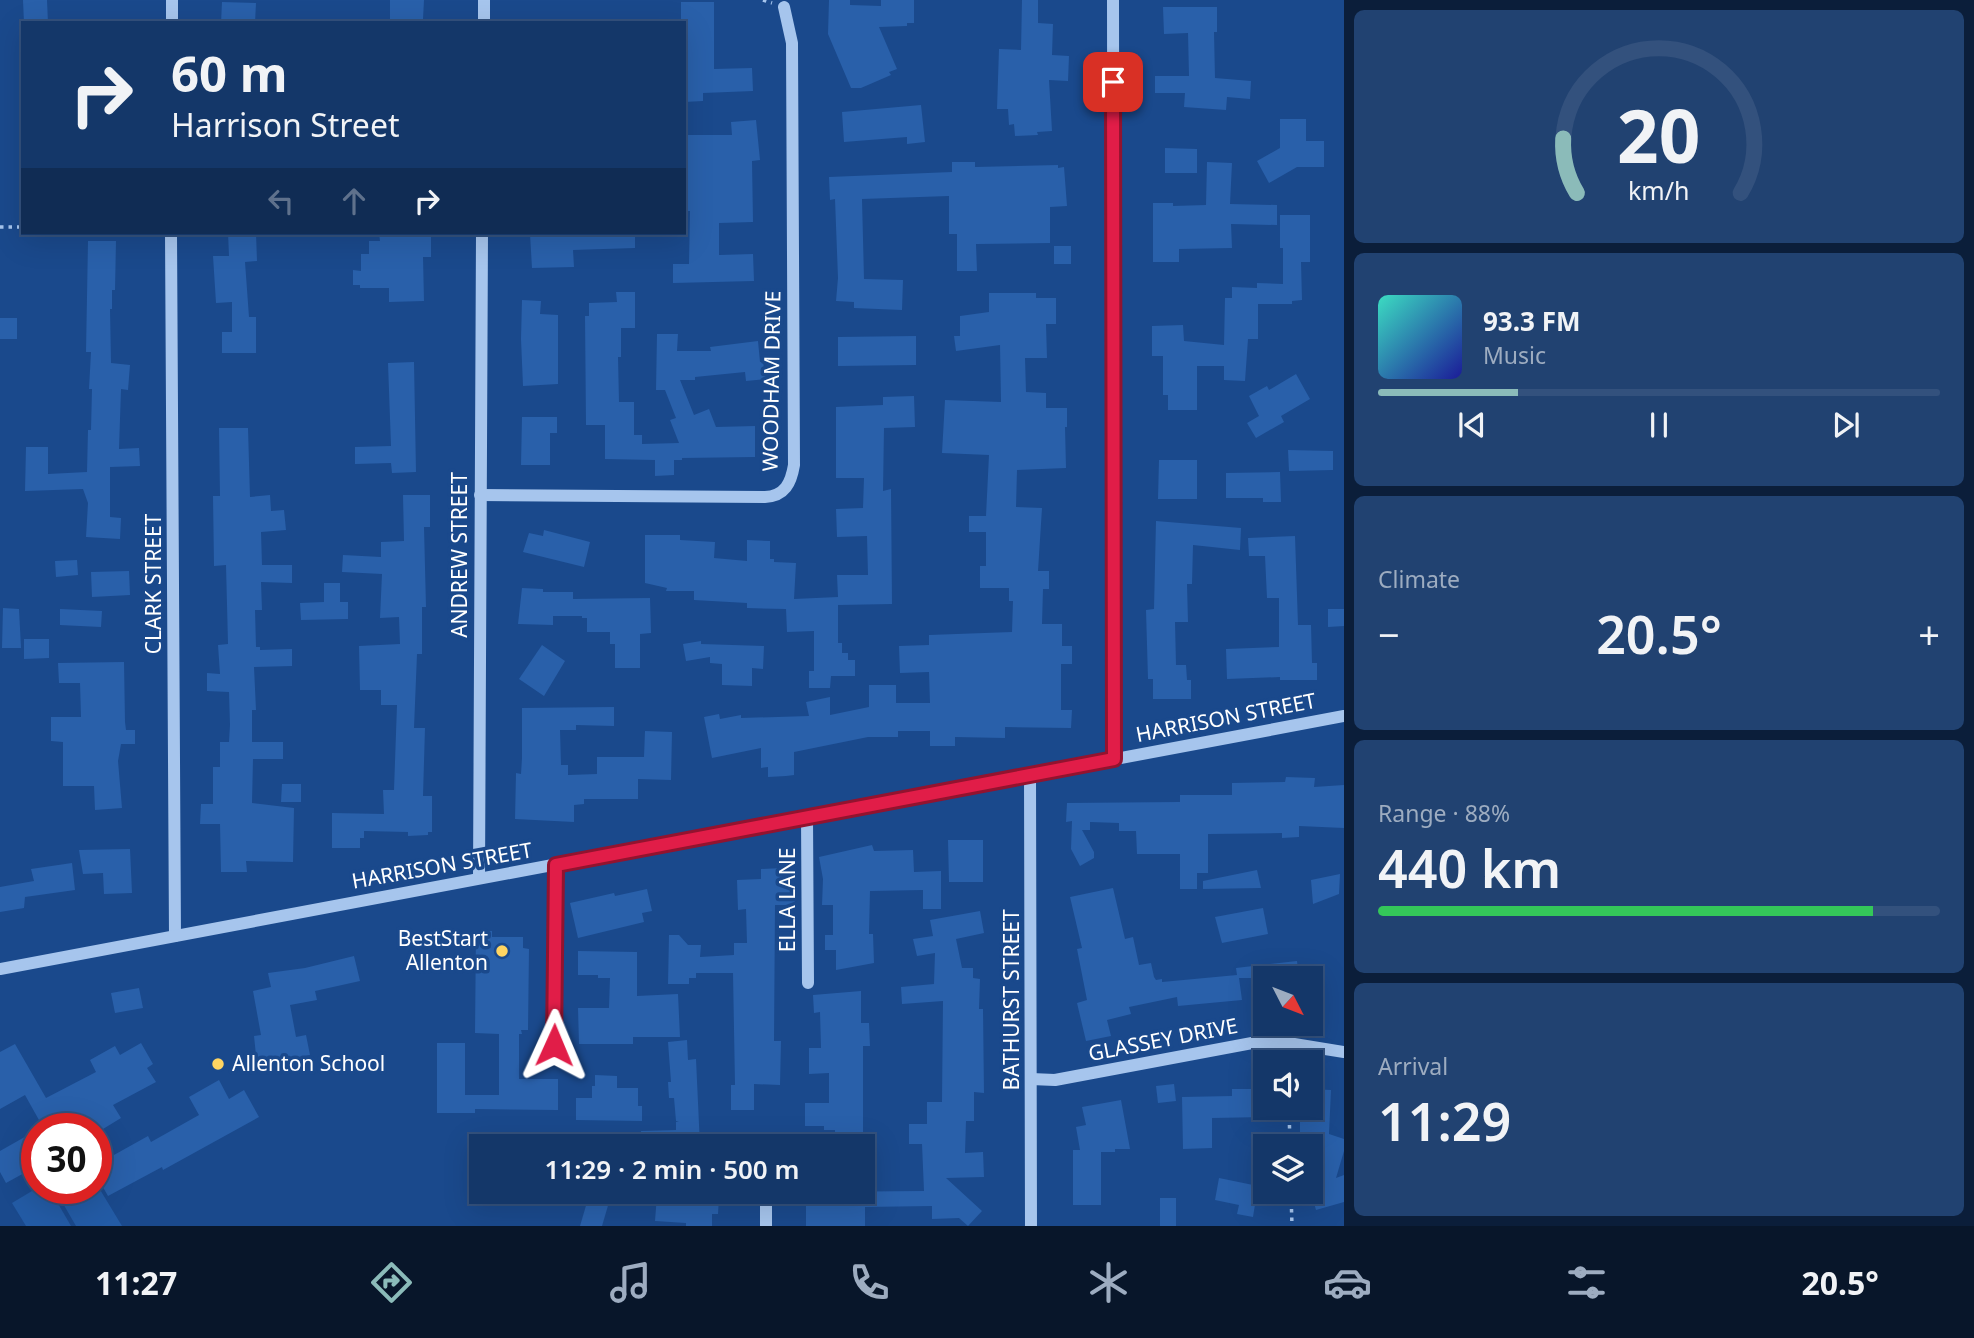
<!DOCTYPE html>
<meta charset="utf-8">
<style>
:root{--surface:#143769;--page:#214271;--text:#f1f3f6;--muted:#9dacc0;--line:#33517d;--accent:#8bbbb9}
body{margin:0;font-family:"Noto Sans",sans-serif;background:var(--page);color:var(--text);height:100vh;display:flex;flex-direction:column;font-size:26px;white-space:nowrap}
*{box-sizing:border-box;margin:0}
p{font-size:23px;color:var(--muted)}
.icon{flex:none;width:38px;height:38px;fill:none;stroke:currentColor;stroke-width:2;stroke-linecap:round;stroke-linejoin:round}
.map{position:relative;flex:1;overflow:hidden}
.drawer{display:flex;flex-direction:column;gap:10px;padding:10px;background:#0b1e3a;width:630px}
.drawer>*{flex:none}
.guide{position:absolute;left:21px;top:21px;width:665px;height:214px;border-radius:0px;box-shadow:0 7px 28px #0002,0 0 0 2px var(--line);background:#143769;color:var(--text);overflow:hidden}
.needle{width:46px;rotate:132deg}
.tools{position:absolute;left:1253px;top:966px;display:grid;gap:14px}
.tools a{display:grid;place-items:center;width:70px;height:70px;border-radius:0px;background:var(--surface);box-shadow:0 7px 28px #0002,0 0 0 2px var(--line);font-size:35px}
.speed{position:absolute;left:21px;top:1113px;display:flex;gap:14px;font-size:35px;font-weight:700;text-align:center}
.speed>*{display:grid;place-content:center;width:91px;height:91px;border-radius:50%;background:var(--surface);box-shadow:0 7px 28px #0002,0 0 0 2px var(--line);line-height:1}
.speed .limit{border:10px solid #d22;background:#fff;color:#111}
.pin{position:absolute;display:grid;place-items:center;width:60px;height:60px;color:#fff;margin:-30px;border-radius:14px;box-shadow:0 4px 10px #0006}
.me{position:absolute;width:77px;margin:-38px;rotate:1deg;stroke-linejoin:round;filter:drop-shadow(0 0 5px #0008)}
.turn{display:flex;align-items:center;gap:24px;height:147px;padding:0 35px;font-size:32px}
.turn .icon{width:91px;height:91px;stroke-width:2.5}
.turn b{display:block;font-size:49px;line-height:60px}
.lanes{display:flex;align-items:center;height:66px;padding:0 35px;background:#0003;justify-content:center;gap:35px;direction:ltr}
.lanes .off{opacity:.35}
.big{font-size:52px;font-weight:600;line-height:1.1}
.drawer .widget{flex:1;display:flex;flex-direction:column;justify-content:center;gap:10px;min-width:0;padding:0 24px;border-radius:10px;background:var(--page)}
.drawer .dial{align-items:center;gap:0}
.dial svg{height:182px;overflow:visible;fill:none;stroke:var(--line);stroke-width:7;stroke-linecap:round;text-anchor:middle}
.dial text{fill:var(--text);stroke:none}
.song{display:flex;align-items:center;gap:21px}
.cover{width:84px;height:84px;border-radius:10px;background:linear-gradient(135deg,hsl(170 70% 55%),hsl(240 70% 35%))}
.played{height:7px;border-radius:4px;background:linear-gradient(90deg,var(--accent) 25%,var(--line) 25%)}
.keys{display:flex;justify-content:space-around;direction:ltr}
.heat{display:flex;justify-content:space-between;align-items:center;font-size:38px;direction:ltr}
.charge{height:10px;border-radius:5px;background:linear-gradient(90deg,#34c759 88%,var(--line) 0)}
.trip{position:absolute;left:469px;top:1134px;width:406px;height:70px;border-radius:0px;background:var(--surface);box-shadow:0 7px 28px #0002,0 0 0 2px var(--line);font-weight:600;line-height:70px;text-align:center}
.dock{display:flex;height:112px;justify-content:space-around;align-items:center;background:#08162a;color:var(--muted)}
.dock .icon{width:49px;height:49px}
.dock .selected{color:var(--accent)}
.dock b{font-size:32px;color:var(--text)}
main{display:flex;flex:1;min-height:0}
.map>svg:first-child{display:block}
.green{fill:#235ba5}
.building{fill:#2960aa}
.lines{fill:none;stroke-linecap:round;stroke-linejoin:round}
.path{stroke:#a6c5ed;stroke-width:3.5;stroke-dasharray:3.5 5;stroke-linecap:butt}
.minor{stroke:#a6c5ed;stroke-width:12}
.route-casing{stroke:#92132f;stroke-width:18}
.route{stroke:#e11d48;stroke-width:12}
.poi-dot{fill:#ffd562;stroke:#1a498c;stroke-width:2.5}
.labels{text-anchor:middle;stroke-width:7;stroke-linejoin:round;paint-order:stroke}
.street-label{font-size:21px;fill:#fff;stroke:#1a498c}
.poi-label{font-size:21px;fill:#fff;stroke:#1a498c;text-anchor:end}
</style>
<main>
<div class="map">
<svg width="1344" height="1226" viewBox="0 0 1344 1226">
<rect width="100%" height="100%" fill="#1a498c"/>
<!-- green -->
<g class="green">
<path d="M96 1183 122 1226H76L54 1188H96Z"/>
<path d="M37 1188H49L71 1226H26L12 1203Z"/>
</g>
<!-- building -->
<g class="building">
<path d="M23 0H47L48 23H24Z"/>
<path d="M390 0H424L423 19H390Z"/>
<path d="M829 0H850V5L881 6V0H914V23H907V26L879 27 897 69 889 72 891 75 861 88H851L828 34Z"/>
<path d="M1022 0H1038V23L1053 24 1052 55 1069 56 1068 81 1049 80 1052 131 1037 132 1038 135 1015 136 1014 124 1009 125 1008 109H997L999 49 1021 50Z"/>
<path d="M222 2 256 3 255 23H221Z"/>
<path d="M681 2H714V69L752 68 753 91 703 93V101L684 102V23H681Z"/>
<path d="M1163 7H1217V32H1214L1215 78 1251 81 1250 99 1227 97 1226 110 1184 107 1185 93H1155V76H1189L1188 33 1164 34Z"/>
<path d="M921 105 925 142 907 144V137L844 142 842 112Z"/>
<path d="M1280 119H1306V141H1324V167H1297L1269 183 1257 161 1280 148Z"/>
<path d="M756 120 760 160 752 161 753 222 719 223V255L753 254 754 281 673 283V264H689L690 211H684V135H732L731 122Z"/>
<path d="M1165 148 1197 149V173H1165Z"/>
<path d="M952 162H975V167L1058 165V168L1064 167 1067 206 1050 207V243L976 244 977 271H957V234H949V196L862 199 864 279 903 280 902 310 854 308V302L836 301 838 278 835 199 830 200 829 177 952 172Z"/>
<path d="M1207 162 1232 163 1230 204 1277 205V225L1231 224 1232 248 1179 249V262H1153V203H1173V206L1206 205Z"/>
<path d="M1280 215H1310V262H1301L1302 300 1292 301V304H1258V339H1248L1245 381 1224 380V366H1197V410H1168V395H1163V356H1152V326L1183 325 1184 341 1224 345 1225 298H1232V287L1257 288V283L1283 284V248H1280Z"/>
<path d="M228 233H256L257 261 245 262 249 317H256V353H222V332H232V302L216 303 213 256H229Z"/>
<path d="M379 233H431V257H423L424 301 389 302V288H360V285H353V270L361 271V254H369V241H380Z"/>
<path d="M556 233H635V248L573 250 574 267 532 268 530 234Z"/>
<path d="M88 241H116L115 290H112V309H110L111 363 130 365 128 390 121 389 119 449 139 448 140 466 110 467V517L121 518 120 539 86 537 88 503 83 489 25 491 26 447H48V474L87 472 88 430H91L92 389H89L91 352H86Z"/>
<rect x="1054" y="246" width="17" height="18"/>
<path d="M616 292H635V328H621V357H618L619 402H634V435H642V444L679 443 670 420 676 418 665 390H656L657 334H678L677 351H711L710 347 758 341 760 362H763L766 379 746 381 745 372 695 377V380H680L694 415 709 409 716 427 755 426V457L682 458V460H674V475L655 476V460L605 459V425H586L585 316H589V303L617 302Z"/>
<path d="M989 293H1036V298H1056V324H1046L1047 358H1025L1026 392 1046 393V408H1067V427H1065L1066 468 1017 470 1016 507 1042 508 1038 571H1049V589H1043L1042 624H1062V646H1072V664H1061V710H1072L1071 728 1005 727V738L955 737V746H930V731H898V737H868L794 752V775L786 776 768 777V767L761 768V748L712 758 704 717 719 714 720 719 741 715V718L809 716 806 702 830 697V715L869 707V685H896V703H930L929 672 900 673 899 646 929 645V635L1012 632 1013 601H1009V588H980V566H986V532H969V516H986L989 455 942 453 945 400 1001 402 1000 345 956 351 954 336H960V316L989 312Z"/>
<path d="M522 300 541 301 540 314 558 315V384L523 386 521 339Z"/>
<rect x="0" y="318" width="17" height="21"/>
<path d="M916 336V365L838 366V337Z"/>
<path d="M414 362 416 472 392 473 391 463 355 464V447L391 446 388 363Z"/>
<path d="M1296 374 1310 399 1281 416 1284 422 1256 438 1247 423 1259 416 1249 396 1267 386 1269 390Z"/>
<path d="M914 396 915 427 884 428 883 491 891 489 892 604 838 605V643H842V653H848V660H855V676H831L830 688H809V671H814V631L787 632 786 609 747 608V603L694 600V591H666L667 588 645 583V535H680V540L715 542 714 558 747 561V540L770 541V559H774V562L796 563 794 599 838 597 837 575H868L867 536 837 537 836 509 863 508 864 478H836V407L883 405V397Z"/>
<path d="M522 417H557V433H550V465H521Z"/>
<path d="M219 428H248L250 497 270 495 271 511 284 510 286 530 261 532 262 565H292V583L261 582 262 610H255L256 647H260V650L292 649V666L254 667 256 710H252V742H283V759H253L252 803 294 808 293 862 246 861 247 872H221L220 824H200L201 804H213V767H220V742H229L230 725 229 692 207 691V673L220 674 218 645 228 644 226 565 214 566 213 496H220Z"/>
<path d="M1288 450 1333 451V470L1289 471Z"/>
<path d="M1159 460H1197V499H1158Z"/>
<path d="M1280 472 1281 502H1263V498H1226V473Z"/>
<path d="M403 495H430V527H424L426 607H422V654H417L414 728H425L423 796H432V832H428V835L408 836V832L364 831V838H360V848H332V813L384 814 383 790H394L397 705H381V690H360L359 646 400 644 399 617 380 618 382 574 342 572 343 555 381 557V542L404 541Z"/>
<path d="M1156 521 1241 528 1240 550 1193 545 1192 584H1187L1188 622H1175L1176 665H1186L1187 680H1191V699H1153V679H1148L1146 610 1154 609Z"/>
<path d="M544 530 590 542 584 567 523 552 529 533 543 536Z"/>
<path d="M1295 536 1298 625H1311L1312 663H1317V680H1280V677L1227 679 1226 649 1279 647V598H1267L1265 556H1249L1248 538Z"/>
<path d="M77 560 78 575 56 577 55 561Z"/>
<path d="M129 571 130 595 92 597 91 572Z"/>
<path d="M324 583H340V602H348V619L301 620 300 603 324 602Z"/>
<path d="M522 588 543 589V592H573V599L650 598 651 633 640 634V668H615V644H610V632H587V618H582V616H553V625L518 624Z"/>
<path d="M3 608 19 609 21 648H2Z"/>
<path d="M60 609 102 611 101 627 60 625Z"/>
<path d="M1328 609H1344V626L1328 627Z"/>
<path d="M24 639H49V658L24 659Z"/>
<path d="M701 641V644L764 646 763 669 752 668V686L722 685V664L710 663V657L686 661 683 644Z"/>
<path d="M542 645 565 661 544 696 519 679Z"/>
<path d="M124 662 125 722 126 730H135V744H121L118 761 122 808 95 810 94 786H63V742L51 741V717H81L80 683H59L58 663Z"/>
<path d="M614 707V726L576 725V730H560L561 765H568V775L597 774V757H644L645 731 672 732 671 780 638 779V799H584V804L574 805V822L515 819 516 773 521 774 522 758V708Z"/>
<path d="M1286 777 1315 778 1314 787 1344 785V828L1299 826V837L1282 838V833L1208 834V873H1197V889H1180V854H1137L1136 831H1119V823L1090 822V830H1082L1094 852V858L1080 866 1071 849 1072 821 1066 822 1067 803 1180 802V795H1232V783L1285 782Z"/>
<path d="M282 784H301V802H281Z"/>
<path d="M948 840H983V882H949Z"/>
<path d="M872 845 874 851 913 850 914 872 941 871V909H923V890L870 891 869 934H873L874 963 836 970V950H825V935H833V905H822L823 879 819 857Z"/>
<path d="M130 849 132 893 104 894 103 873 83 874 79 850Z"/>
<path d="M72 863 75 890 25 897 24 908 0 912V887L34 881 31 869Z"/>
<path d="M783 868 784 880H793L795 905H775L774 1041H781L780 1085 754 1084V1110H731V1085H735L733 973H696V978H689V984H668L669 935H679L688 945H701L700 957 734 955V943H747L746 909 738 910 737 880 761 879V869Z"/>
<path d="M1257 870 1261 888 1203 889V881Z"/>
<path d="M1340 874 1339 894 1313 904 1311 880Z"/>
<path d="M1113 888 1125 939 1133 937 1139 965 1151 963 1154 977 1156 980 1162 979V982L1237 975 1236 968 1297 961 1299 978H1239L1242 1000 1178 1006 1177 997 1129 1007 1131 1014 1107 1020 1111 1036 1086 1041 1077 1003 1087 1000 1077 949 1082 948 1070 897Z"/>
<path d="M647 889 652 911 642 913 644 922 578 938 570 903 614 893 615 896Z"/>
<path d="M1263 908 1268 934 1222 943 1215 917Z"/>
<path d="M980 911 984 933 956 939 962 968H973V978L980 979 979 1009H983L984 1093 974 1092V1121H966L965 1153 983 1152 984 1177 946 1178 982 1211 968 1226 959 1218 932 1219V1206L865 1207V1226H806V1192L924 1191 922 1144H909V1124H927V1102H942L943 1001 902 1004 901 987 934 984 935 953 917 956 913 939 933 936 930 920Z"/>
<path d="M476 931H492V937H523V948L529 949 528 1030H521L522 1034H519V1079H558V1110L475 1109V1113H437V1043H465V1095H499V1034L475 1033Z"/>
<path d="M578 951 637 952V996L678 994 680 1037H633V1044H579L578 1008H609L610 978H598V975H578Z"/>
<path d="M354 956 360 981 315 991 317 1000 290 1005 296 1037 306 1035 310 1055 257 1065 254 1036 261 1035 253 991 271 987 268 973 305 968Z"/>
<path d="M139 988 143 1008 115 1013 111 993Z"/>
<path d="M861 991V1023H869L870 1046H863V1146H835V1130H824V1126H805V1103H829V1073L809 1074V1048H821L820 1012 814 1013 813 995Z"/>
<path d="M687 1040 688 1060 696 1059 700 1146H642L641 1131 676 1130V1122H679L676 1121 674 1098H669L668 1082H671L668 1042Z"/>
<path d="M141 1043 153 1064 147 1068 156 1082 113 1105 121 1118 103 1129H44L25 1095 0 1109V1052L15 1044 46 1098 96 1072 90 1060 115 1046 120 1055Z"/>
<path d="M595 1075 617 1076V1088H638V1106H642V1121L576 1120V1098H592V1086H595Z"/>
<path d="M219 1080 229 1099 244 1090 259 1117 163 1170 162 1167 108 1196 96 1175V1165L148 1136 151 1142 199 1115 189 1097Z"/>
<path d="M1174 1084 1176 1101 1158 1103 1156 1086Z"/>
<path d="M1232 1089H1265V1117L1212 1118V1148L1183 1149 1182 1097 1232 1096Z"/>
<path d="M1311 1089 1331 1090 1329 1134 1344 1139V1151L1336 1178 1344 1175V1202L1316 1210 1311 1192V1136H1300V1108H1311Z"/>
<path d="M1121 1100 1130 1149H1115V1152H1101V1205H1073V1150H1080L1076 1127 1086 1125 1082 1107Z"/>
<path d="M37 1130V1166L6 1183 0 1172V1151Z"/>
<path d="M1219 1178 1258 1186 1253 1217 1237 1214 1239 1205 1215 1200Z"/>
<path d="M590 1192H612L602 1226H580Z"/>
<path d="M664 1192H696L695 1195 719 1197 718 1214H712V1226H686V1223L655 1221 657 1195H664Z"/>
<rect x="1160" y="1198" width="16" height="28"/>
</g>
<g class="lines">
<!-- path -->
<g class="path">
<path d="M763 0 772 3"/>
<path d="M0 227H23"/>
<path d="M1289 1108 1290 1146"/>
<path d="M1291 1192 1292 1226"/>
</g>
<!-- minor -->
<g class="minor">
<path d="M1113 0 1114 759"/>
<path d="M172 23V0"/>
<path d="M484 23V0"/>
<path d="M171 233 175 936"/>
<path d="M480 495 765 497C785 496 791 483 794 465L792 43 784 7"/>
<path d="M1030 774 1031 1226"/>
<path d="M807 817 808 983"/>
<path d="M479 878 482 233"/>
<path d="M0 969 1344 716"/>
<path d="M554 1045 556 865"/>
<path d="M1031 1079 1055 1080 1252 1043H1288L1344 1052"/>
<path d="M766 1192V1226"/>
</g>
</g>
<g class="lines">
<!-- route casing -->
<g class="route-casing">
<path id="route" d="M554 1045 556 865 1114 759 1113 82"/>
</g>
<!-- route -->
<use href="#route" class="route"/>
</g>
<!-- markers -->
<g class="poi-dot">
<circle cx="502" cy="951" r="7"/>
<circle cx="218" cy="1064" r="7"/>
</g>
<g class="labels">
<!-- street labels -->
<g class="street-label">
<text transform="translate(772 381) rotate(-89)" y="7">WOODHAM DRIVE</text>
<text transform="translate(460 555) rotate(-90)" y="7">ANDREW STREET</text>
<text transform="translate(154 584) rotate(-90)" y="7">CLARK STREET</text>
<text transform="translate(1226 718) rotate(-11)" y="7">HARRISON STREET</text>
<text transform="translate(442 866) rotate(-10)" y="7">HARRISON STREET</text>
<text transform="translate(788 900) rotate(-90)" y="7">ELLA LANE</text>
<text transform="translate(1012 1000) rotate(-90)" y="7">BATHURST STREET</text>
<text transform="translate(1163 1040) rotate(-11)" y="7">GLASSEY DRIVE</text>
</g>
<!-- poi labels -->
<g class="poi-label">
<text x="488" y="946">BestStart<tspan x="488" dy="24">Allenton</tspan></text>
<text x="232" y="1071" text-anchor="start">Allenton School</text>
</g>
</g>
</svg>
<div class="tools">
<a><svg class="needle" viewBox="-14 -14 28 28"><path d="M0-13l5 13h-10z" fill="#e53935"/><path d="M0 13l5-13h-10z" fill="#9dacc0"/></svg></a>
<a><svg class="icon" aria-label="sound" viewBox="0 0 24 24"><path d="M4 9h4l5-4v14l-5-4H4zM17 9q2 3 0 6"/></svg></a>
<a><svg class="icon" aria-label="layers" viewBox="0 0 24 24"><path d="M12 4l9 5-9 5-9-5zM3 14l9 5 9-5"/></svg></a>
</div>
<div class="speed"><div class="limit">30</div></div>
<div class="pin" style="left:1113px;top:82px;background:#d93025"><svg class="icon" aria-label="arrive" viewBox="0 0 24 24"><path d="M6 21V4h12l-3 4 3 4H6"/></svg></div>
<svg class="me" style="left:554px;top:1045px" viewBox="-20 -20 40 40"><path d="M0-17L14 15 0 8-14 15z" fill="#e11d48" stroke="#fff" stroke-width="4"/></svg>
<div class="trip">11:29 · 2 min · 500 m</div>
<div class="guide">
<div class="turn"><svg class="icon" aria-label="right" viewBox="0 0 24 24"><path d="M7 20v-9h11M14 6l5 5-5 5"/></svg><div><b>60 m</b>Harrison Street</div></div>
<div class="lanes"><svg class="icon off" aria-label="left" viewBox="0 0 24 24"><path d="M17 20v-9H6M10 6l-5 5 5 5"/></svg><svg class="icon off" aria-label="ahead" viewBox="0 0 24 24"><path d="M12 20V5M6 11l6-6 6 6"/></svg><svg class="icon" aria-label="right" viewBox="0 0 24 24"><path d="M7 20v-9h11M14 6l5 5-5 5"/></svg></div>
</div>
</div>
<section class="drawer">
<div class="widget dial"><svg viewBox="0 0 100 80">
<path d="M14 69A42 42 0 1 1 86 69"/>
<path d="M14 69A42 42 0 0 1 8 45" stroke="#8bbbb9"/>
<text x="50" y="56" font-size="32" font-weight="700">20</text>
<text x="50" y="72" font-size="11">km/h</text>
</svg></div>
<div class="widget">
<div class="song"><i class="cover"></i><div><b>93.3 FM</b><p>Music</p></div></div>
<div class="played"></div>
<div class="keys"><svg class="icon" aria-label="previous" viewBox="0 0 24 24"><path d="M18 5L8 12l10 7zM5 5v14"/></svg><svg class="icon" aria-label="pause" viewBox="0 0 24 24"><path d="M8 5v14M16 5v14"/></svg><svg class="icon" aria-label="next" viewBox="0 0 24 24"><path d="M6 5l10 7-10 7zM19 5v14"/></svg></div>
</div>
<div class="widget"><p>Climate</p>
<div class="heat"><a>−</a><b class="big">20.5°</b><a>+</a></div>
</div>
<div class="widget"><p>Range · 88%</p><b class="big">440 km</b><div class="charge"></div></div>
<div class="widget"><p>Arrival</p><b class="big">11:29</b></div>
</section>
</main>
<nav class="dock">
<b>11:27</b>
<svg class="icon selected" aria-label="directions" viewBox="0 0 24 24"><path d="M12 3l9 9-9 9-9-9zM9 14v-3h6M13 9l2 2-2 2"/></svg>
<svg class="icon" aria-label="music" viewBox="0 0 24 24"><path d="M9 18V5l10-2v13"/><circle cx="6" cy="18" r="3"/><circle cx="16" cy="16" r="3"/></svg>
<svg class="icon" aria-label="phone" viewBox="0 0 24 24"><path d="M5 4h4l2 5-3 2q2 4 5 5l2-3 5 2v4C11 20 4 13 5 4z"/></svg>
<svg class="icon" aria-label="climate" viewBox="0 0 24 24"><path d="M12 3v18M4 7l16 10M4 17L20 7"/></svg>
<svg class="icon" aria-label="car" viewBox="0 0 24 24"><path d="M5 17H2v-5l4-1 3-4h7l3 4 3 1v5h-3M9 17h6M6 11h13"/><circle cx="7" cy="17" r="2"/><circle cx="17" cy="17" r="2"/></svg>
<svg class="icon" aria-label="filters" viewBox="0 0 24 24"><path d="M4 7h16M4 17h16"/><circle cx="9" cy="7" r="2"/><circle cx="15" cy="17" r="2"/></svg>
<b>20.5°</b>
</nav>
